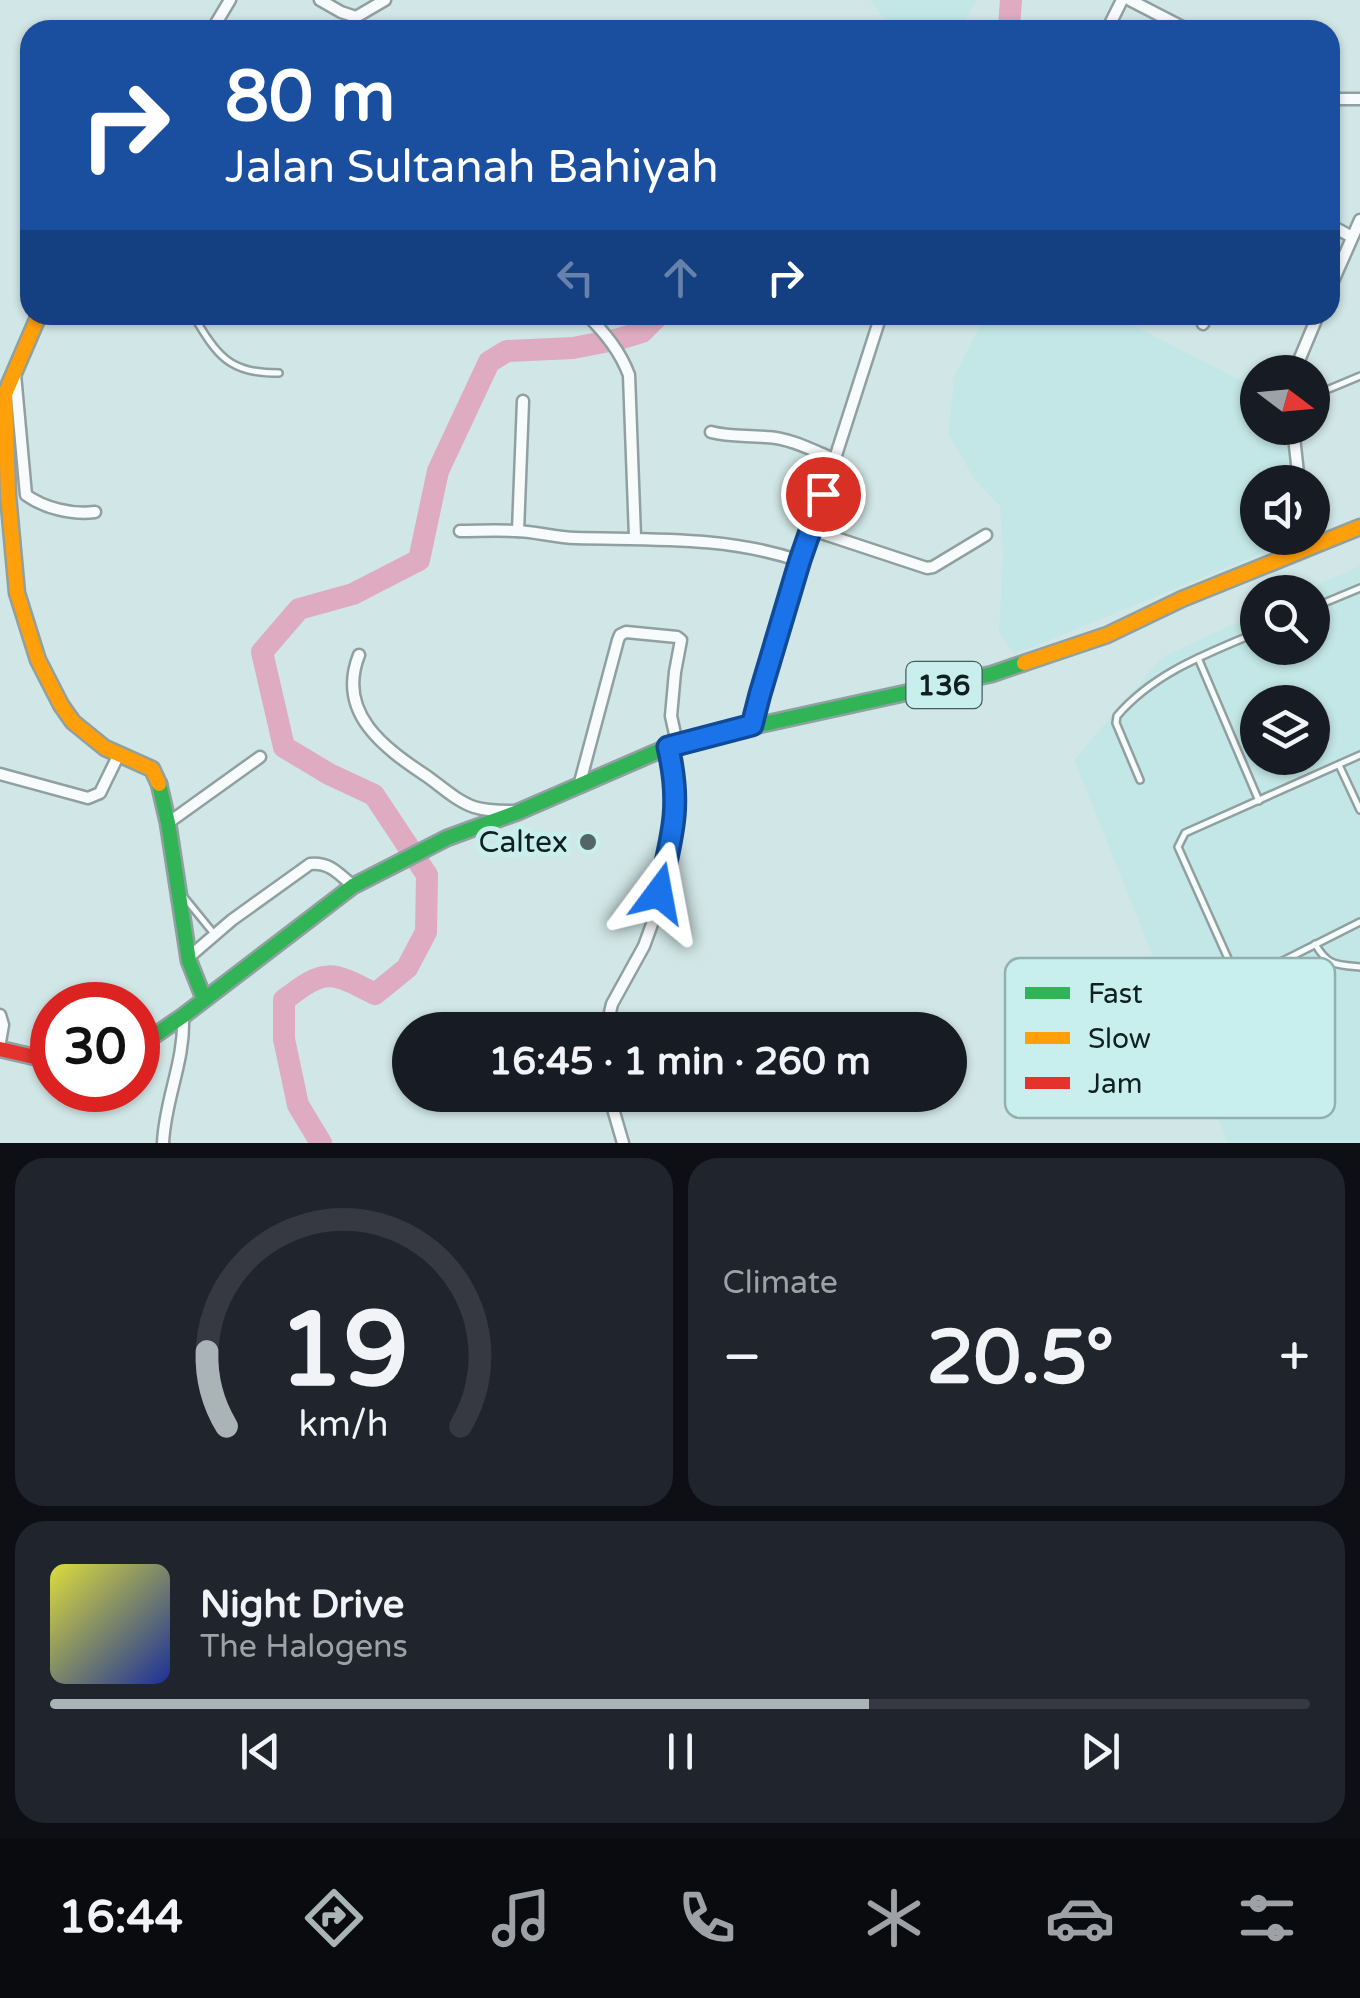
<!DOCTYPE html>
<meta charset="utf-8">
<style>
:root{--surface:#171b24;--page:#20242c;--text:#f1f3f6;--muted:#9ea1a6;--line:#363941;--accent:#aab3b5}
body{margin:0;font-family:"Varela Round",sans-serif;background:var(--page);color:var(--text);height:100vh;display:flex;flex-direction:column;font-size:38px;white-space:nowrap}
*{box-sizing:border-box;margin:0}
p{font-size:32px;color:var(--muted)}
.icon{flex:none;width:55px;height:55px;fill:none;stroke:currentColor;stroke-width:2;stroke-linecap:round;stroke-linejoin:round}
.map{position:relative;height:1143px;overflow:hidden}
.panel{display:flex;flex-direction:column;gap:15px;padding:15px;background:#0d0f14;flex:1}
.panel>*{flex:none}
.guide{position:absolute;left:20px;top:20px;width:1320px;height:305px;border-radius:30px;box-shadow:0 2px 8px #0004;background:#1a4fa0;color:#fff;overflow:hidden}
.needle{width:65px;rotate:106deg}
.fabs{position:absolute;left:1240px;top:355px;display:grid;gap:20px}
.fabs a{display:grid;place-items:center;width:90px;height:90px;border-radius:50%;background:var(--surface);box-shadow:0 2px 8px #0004;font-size:50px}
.speed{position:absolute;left:30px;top:982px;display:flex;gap:20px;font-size:50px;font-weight:700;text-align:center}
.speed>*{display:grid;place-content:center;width:130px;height:130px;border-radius:50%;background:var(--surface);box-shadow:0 2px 8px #0004;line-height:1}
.speed .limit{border:15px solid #d22;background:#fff;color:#111}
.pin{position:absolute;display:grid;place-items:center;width:85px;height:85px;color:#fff;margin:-42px;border:5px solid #fff;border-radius:50%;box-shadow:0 2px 10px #0007}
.me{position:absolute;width:110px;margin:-55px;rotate:13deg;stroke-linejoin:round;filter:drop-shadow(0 0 8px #0008)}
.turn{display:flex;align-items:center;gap:35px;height:210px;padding:0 40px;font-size:45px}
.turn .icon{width:130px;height:130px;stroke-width:2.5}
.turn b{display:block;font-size:70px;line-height:85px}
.lanes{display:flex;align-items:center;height:95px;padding:0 40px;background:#0003;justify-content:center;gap:50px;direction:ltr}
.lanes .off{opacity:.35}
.big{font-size:75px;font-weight:700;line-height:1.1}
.panel .card{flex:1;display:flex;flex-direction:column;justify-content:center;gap:15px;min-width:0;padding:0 35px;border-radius:30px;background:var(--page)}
.panel .dial{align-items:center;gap:0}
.dial svg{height:260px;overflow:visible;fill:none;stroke:var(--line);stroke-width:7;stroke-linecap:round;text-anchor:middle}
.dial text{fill:var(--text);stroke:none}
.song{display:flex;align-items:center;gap:30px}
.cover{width:120px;height:120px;border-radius:15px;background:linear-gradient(135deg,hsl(60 70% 55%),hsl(230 70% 35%))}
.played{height:10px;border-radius:5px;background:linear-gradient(90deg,var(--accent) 65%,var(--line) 65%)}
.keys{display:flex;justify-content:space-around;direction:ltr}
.heat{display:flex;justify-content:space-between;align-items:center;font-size:55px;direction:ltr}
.panel .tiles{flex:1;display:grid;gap:15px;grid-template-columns:1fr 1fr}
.card:last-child{grid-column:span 2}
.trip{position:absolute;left:392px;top:1012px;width:575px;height:100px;border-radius:50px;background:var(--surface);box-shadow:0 2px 8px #0004;font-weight:700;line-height:100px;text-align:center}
.tab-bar{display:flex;height:160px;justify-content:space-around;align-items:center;background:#090b0e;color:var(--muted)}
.tab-bar .icon{width:70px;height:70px}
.tab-bar .active{color:var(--accent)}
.tab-bar b{font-size:45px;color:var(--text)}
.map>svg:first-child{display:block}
.built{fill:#c3e7e6;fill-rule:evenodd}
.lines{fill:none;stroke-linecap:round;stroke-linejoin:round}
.river{stroke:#deabc1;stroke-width:22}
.lane-casing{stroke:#90a0a0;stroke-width:10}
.street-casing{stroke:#90a0a0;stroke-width:15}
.fast-casing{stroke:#90a0a0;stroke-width:19}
.slow-casing{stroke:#90a0a0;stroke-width:19}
.jam-casing{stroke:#90a0a0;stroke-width:19}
.lane{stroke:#f8fbfb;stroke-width:5}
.street{stroke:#f8fbfb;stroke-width:10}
.fast{stroke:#30b455;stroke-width:14}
.slow{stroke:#ff9f0a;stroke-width:14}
.jam{stroke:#e5322d;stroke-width:14}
.route-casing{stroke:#114b97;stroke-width:25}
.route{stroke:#1a73e8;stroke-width:18}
.poi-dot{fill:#546565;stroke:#c8efee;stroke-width:4}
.labels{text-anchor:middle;stroke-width:10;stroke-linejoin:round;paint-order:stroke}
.shield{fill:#c8efee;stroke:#475d5d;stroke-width:2.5}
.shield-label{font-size:28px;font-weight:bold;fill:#101f1f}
.poi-label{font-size:30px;fill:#101f1f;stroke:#c8efee;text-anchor:end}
.key{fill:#c8efee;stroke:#91b1b0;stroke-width:2.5}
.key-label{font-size:28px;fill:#101f1f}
</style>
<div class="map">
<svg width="1360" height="1143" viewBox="0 0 1360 1143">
<rect width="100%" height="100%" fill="#d1e6e6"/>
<!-- built -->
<g class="built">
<path d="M870 0H977L959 30H893Z"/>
<path d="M985 315H1113L1257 389 1258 428H1286L1290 482H1258V538H1294V540L1015 654 999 633 1003 556 1000 506 975 480 948 433 955 375Z"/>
<path d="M1360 566V1143H1228L1074 760 1162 657 1257 613 1258 648H1312V592H1302ZM1258 702H1312V758H1258Z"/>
</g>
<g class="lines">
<!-- river -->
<g class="river">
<path d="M1006 30 1009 27 1011 0"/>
<path d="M321 1143 298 1105 284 1039V1000C325 968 331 971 375 994L407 968 426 932 427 875 374 795 329 774 284 747 262 652 299 609 353 594 419 560 438 471 489 362 507 351 573 348 619 339 642 332 659 315"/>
</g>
<!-- lane casing -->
<g class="lane-casing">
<g id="lane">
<path d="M193 315C218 357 229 373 279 373"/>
<path d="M1329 389 1360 376"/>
<path d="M1312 608 1360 588"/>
<path d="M1198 658 1259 801"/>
<path d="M1339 765 1360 810"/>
<path d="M1140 780 1116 723 1117 716C1154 673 1206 654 1258 632"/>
<path d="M184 897 215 935"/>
<path d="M1315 944C1328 966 1336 965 1360 967"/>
<path d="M1239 983 1360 922"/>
<path d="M1272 1066 1239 983 1178 847 1185 833 1360 755"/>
</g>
</g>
<!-- street casing -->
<g class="street-casing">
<g id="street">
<path d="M320 0 341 12 356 17 385 0"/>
<path d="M1130 0 1188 30"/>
<path d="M212 30 230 0"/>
<path d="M1107 30 1122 0"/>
<path d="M1330 99H1360"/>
<path d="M1330 225 1352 237"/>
<path d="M1330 288 1360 220"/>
<path d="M587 315C605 333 620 351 629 375L635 537"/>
<path d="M1203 324 1207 315"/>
<path d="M1296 372 1300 358 1318 315"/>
<path d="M15 374 26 495C44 508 72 515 95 512"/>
<path d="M1293 428 1299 482"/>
<path d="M711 432C730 437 746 435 766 437 790 438 812 450 834 459"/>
<path d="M812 530 927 568 933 567 986 535"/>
<path d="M460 531C478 531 496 530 515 531 535 531 555 538 576 538 652 540 727 536 800 561"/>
<path d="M518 531 523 401"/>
<path d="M359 655C336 713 384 748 428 777 443 788 457 801 474 807 486 811 499 811 512 811"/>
<path d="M752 725C767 659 787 592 812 530L881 315"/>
<path d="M0 774 88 798 100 793 119 754"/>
<path d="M579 786 618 640 620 635 626 632 677 637 681 640 675 672 671 716 677 743"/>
<path d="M168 823 260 757"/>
<path d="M189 957 232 920 310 864C330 862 339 874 353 886"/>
<path d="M0 1015 3 1025 0 1042"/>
<path d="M606 1030 612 1004 644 946 652 924 673 831 676 796 668 747"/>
<path d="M609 1095 623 1143"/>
<path d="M163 1143C165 1098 185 1062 183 1016"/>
</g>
</g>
<!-- fast casing -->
<g class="fast-casing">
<g id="fast">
<path d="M159 784 168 823 189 961 204 999"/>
<path d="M138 1047 183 1016 353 886 447 838 518 812 677 743 992 674 1024 663"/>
</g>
</g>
<!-- slow casing -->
<g class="slow-casing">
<g id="slow">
<path d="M39 315 5 394 8 495 17 593 38 660 61 705 73 722 105 748 152 769 159 784"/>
<path d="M1024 663 1107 635 1182 599 1360 527"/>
</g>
</g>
<!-- jam casing -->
<g class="jam-casing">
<path id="jam" d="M0 1049 52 1061"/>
</g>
<!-- lane -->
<use href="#lane" class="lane"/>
<!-- street -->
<use href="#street" class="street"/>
<!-- fast -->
<use href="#fast" class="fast"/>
<!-- slow -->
<use href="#slow" class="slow"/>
<!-- jam -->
<use href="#jam" class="jam"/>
</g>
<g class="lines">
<!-- route casing -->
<g class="route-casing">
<path id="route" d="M659 893C672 836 682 806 668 747L752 725 760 694 800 560 823 494"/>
</g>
<!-- route -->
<use href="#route" class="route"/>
</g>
<!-- markers -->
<circle class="poi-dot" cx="588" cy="842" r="10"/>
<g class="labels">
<!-- shield labels -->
<rect class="shield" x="906.5" y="662" width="75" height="46" rx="8"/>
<g class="shield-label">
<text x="944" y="695">136</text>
</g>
<!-- poi labels -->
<g class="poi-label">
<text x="568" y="852">Caltex</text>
</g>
</g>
<!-- legend -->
<rect x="1005" y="958" width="330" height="160" rx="15" class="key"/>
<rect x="1025" y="987" width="45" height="12" fill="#30b455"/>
<rect x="1025" y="1032" width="45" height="12" fill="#ff9f0a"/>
<rect x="1025" y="1077" width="45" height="12" fill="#e5322d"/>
<g class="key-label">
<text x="1088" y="1003">Fast</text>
<text x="1088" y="1048">Slow</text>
<text x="1088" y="1093">Jam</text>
</g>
</svg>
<div class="fabs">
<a><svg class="needle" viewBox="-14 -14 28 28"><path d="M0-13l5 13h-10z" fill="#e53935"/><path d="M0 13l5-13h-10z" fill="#9ea1a6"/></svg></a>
<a><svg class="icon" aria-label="sound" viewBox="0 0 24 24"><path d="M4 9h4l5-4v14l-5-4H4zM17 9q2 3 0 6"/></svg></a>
<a><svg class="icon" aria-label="search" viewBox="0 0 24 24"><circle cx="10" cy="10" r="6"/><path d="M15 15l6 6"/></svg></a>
<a><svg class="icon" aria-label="layers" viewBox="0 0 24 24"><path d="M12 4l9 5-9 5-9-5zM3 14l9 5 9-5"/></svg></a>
</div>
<div class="speed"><div class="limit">30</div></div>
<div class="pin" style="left:823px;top:494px;background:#d93025"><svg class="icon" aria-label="arrive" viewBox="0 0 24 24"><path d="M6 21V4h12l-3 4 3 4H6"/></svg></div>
<svg class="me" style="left:659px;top:893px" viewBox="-20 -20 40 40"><path d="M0-17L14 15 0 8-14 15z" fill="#1a73e8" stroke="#fff" stroke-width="4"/></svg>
<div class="trip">16:45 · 1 min · 260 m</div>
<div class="guide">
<div class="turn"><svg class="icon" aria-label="right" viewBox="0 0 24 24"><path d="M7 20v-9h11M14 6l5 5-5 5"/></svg><div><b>80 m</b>Jalan Sultanah Bahiyah</div></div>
<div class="lanes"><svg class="icon off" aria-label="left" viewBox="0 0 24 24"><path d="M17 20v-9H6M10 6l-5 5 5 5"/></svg><svg class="icon off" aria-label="ahead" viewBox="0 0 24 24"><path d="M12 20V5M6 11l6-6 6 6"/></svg><svg class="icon" aria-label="right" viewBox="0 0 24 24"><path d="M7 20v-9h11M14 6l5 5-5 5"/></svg></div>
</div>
</div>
<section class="panel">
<div class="tiles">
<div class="card dial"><svg viewBox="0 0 100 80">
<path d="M14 69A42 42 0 1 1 86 69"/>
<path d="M14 69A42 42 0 0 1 8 46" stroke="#aab3b5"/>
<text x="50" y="56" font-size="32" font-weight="700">19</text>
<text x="50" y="72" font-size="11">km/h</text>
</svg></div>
<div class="card"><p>Climate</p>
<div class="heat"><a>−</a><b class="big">20.5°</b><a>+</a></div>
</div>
<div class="card">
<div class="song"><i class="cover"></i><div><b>Night Drive</b><p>The Halogens</p></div></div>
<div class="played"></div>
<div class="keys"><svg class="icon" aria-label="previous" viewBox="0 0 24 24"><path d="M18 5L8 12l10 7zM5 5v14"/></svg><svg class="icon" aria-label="pause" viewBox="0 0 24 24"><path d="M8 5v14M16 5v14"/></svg><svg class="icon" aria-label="next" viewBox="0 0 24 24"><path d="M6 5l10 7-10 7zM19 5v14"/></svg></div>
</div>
</div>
</section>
<nav class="tab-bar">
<b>16:44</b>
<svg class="icon active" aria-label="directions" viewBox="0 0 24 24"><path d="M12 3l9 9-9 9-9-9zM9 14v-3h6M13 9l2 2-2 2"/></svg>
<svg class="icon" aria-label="music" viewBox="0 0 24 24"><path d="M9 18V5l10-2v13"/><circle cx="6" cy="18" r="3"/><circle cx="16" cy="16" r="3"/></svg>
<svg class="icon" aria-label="phone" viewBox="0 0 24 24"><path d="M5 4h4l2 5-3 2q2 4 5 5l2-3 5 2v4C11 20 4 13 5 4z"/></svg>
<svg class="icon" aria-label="climate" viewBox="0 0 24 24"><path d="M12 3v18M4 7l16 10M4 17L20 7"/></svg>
<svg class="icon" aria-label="car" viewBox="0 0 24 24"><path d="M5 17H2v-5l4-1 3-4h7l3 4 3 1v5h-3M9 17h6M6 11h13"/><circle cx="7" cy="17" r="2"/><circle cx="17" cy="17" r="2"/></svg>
<svg class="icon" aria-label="filters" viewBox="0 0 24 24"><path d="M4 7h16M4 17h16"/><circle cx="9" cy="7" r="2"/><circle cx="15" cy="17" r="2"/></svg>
</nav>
